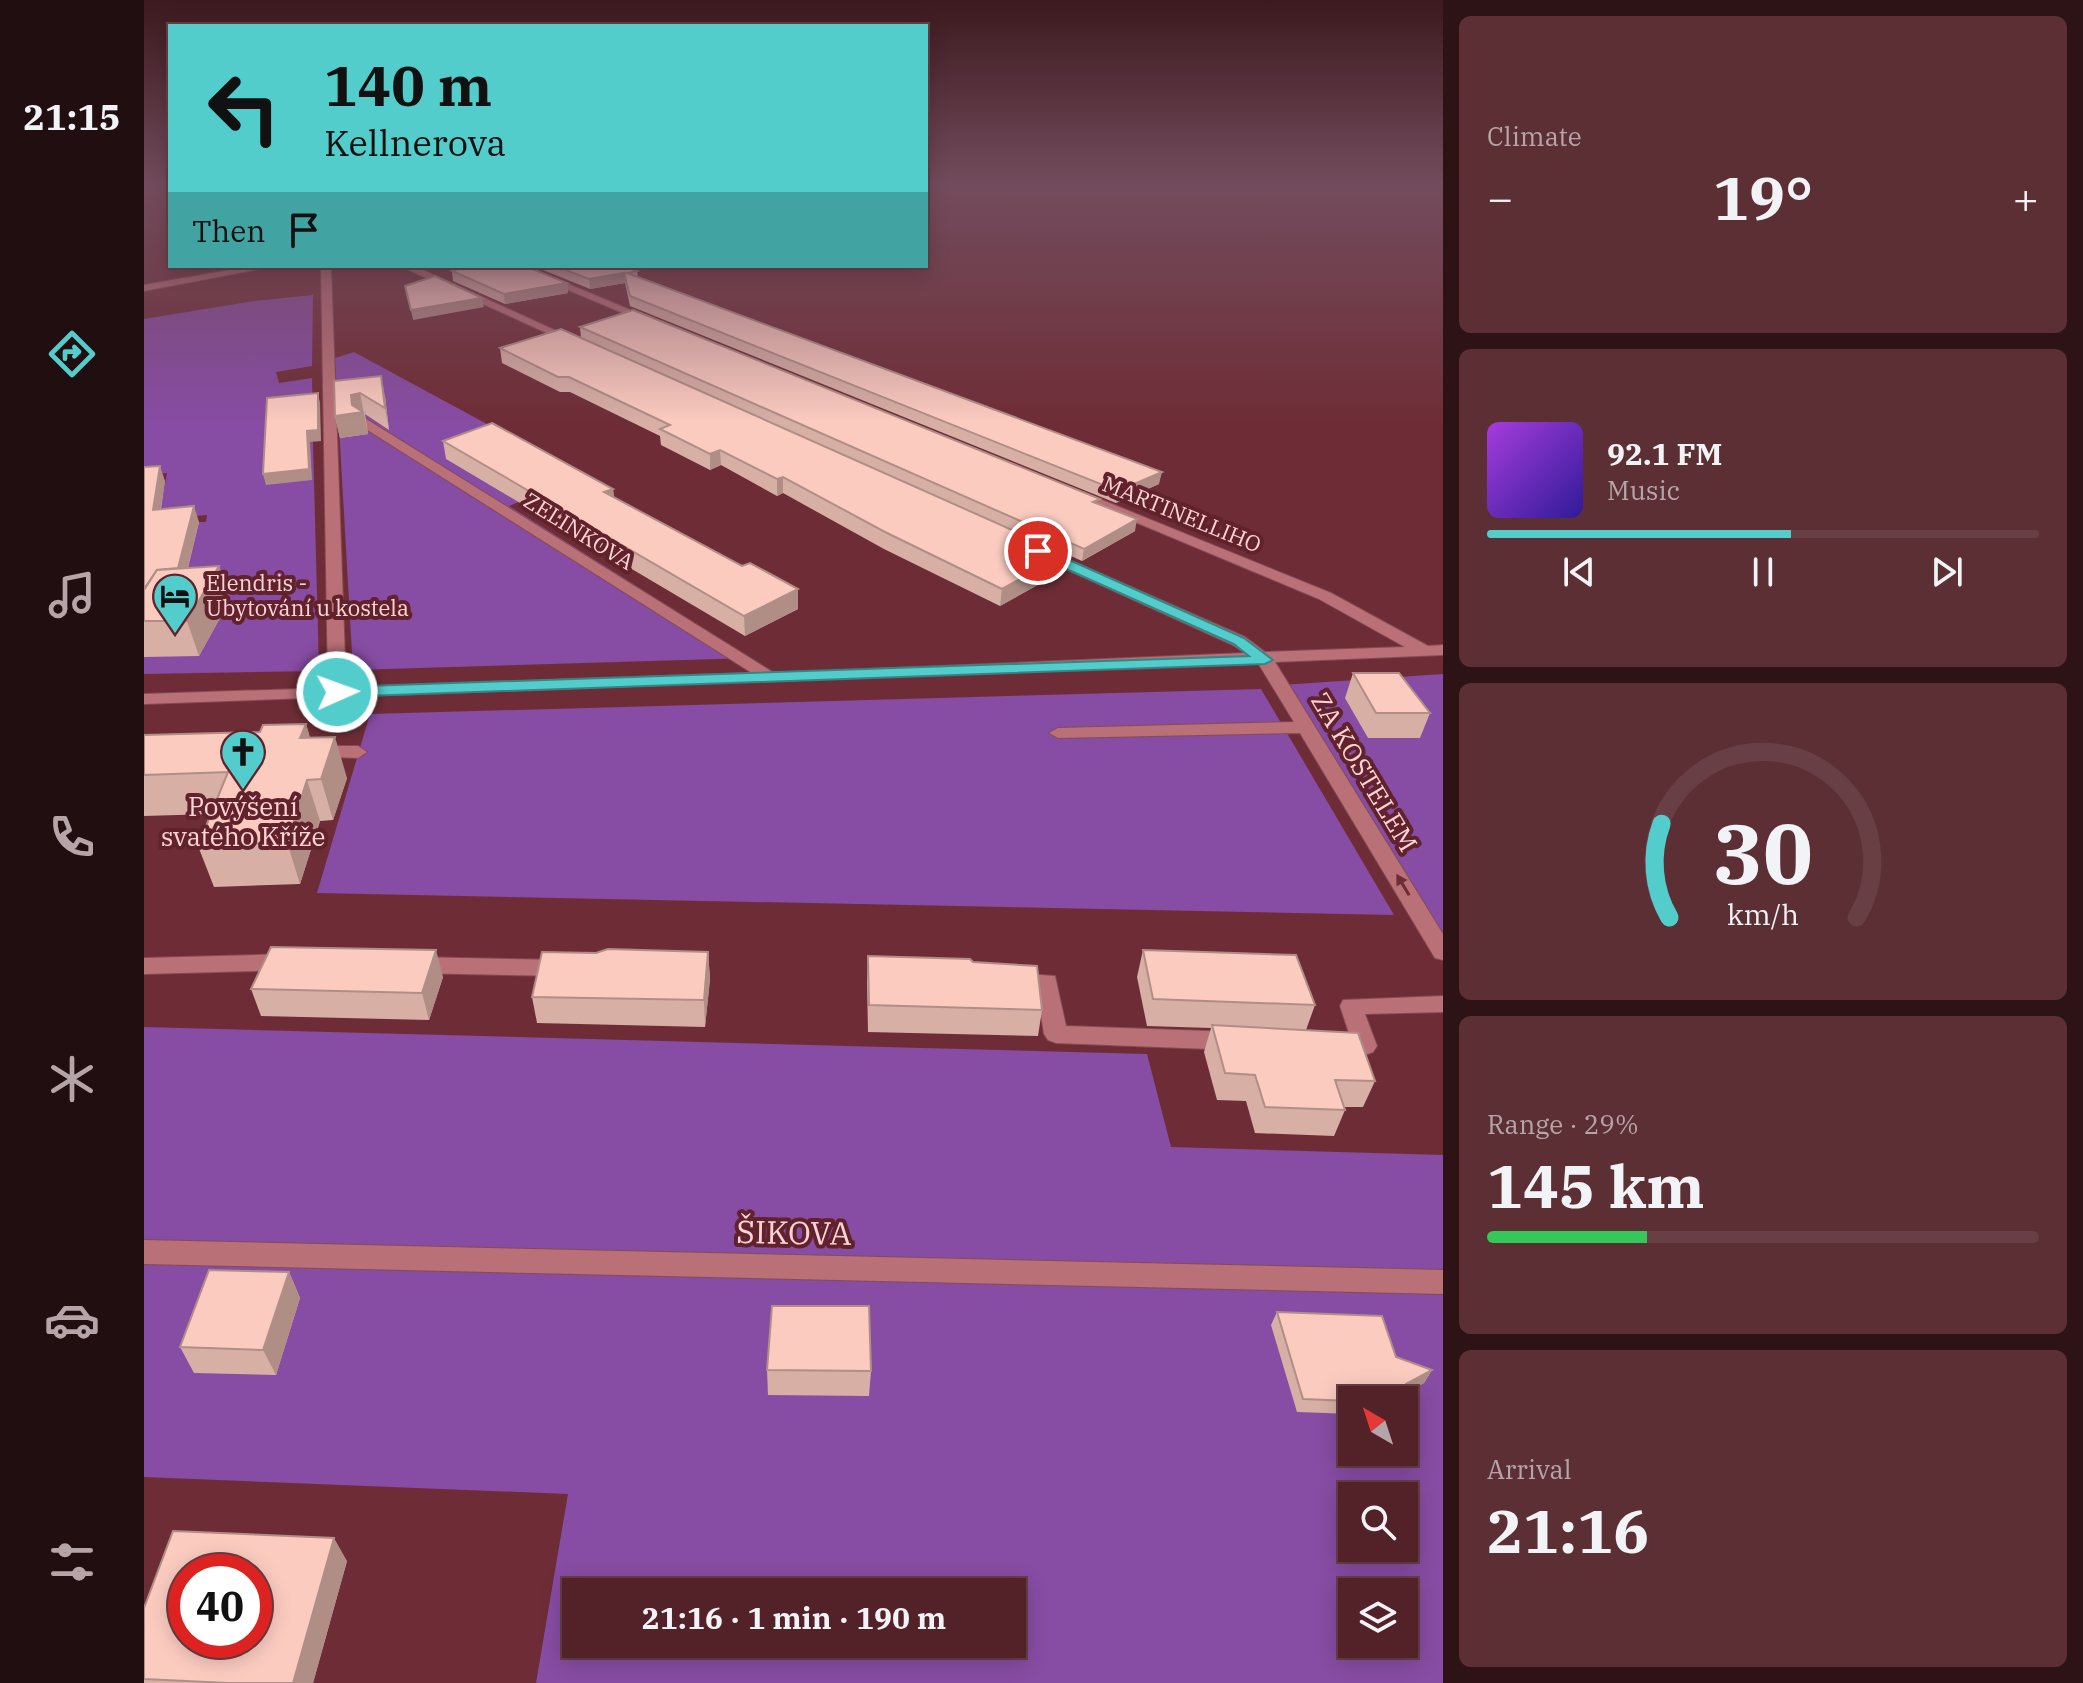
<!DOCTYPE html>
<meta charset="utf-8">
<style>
:root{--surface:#522228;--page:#5c2f34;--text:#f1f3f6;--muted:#b5a4a8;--line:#683f45;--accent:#53cdcb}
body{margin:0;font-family:"IBM Plex Serif",serif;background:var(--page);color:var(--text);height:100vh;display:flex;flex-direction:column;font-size:30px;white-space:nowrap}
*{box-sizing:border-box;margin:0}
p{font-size:26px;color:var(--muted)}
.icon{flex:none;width:44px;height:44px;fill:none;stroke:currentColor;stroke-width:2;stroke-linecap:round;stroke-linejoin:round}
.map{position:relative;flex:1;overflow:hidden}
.sheet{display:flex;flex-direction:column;gap:16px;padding:16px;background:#2d1316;width:640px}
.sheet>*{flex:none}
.guide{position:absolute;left:24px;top:24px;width:760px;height:244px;border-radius:0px;box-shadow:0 4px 20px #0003,0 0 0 2px var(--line);background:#53cdcb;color:#111;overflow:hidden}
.needle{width:52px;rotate:321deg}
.tools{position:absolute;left:1194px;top:1386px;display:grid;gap:16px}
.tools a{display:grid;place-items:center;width:80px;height:80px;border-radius:0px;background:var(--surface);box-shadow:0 4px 20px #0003,0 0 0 2px var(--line);font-size:40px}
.speed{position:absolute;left:24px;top:1554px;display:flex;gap:16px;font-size:40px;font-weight:700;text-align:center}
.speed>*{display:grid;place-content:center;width:104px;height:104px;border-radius:50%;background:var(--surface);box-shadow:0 4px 20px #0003,0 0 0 2px var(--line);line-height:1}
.speed .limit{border:12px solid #d22;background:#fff;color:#111}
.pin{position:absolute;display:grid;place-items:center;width:68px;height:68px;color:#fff;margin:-34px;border:4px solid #fff;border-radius:50%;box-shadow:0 2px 8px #0007}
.me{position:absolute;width:88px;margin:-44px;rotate:88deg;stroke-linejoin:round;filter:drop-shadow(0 0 6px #0008)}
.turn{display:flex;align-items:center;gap:28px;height:168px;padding:0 24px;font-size:36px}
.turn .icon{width:104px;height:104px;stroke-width:2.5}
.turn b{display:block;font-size:56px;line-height:68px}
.then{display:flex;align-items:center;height:76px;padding:0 24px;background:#0003;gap:16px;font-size:30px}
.big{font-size:60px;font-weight:700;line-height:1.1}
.sheet .tile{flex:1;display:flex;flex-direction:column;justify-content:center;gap:12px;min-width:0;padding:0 28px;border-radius:12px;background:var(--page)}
.sheet .dial{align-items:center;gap:0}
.dial svg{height:208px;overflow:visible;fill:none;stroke:var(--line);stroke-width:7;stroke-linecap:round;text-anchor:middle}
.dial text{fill:var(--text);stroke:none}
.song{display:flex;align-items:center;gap:24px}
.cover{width:96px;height:96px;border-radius:12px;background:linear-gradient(135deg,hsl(280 70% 55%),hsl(250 70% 35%))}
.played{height:8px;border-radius:4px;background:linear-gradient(90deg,var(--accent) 55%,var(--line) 55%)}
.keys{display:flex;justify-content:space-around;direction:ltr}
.heat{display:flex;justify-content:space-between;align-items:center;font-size:44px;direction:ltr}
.charge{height:12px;border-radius:6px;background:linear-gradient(90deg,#34c759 29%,var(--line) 0)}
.trip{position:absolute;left:418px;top:1578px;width:464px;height:80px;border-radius:0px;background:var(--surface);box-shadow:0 4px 20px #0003,0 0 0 2px var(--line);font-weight:700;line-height:80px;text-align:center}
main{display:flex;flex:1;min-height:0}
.dock{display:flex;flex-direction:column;width:144px;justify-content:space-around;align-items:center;background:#210e10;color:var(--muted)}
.dock .icon{width:56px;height:56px}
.dock .on{color:var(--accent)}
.dock b{font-size:36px;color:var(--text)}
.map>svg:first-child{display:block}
.green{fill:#874ca3;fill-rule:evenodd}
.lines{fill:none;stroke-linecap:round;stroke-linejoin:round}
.minor-casing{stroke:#844c55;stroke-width:2}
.minor{fill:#ba7077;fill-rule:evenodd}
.wall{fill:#d8afa5}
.shaded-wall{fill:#b08e86}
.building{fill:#fbcbc0;stroke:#b08e86;stroke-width:2;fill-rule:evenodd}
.oneway{fill:#6f2e37}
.route{fill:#53cdcb;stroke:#368584;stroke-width:2}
.labels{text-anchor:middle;stroke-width:8;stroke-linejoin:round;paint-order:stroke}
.far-street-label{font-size:22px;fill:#fdd4d7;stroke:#62222c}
.far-poi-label{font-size:22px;fill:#fdd4d7;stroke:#62222c;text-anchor:start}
.street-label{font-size:26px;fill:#fdd4d7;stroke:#62222c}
.poi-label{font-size:26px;fill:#fdd4d7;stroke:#62222c}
.near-street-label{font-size:32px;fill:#fdd4d7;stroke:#62222c}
</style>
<main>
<nav class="dock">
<b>21:15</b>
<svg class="icon on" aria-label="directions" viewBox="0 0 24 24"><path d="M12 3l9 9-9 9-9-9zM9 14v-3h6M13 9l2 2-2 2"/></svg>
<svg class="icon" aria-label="music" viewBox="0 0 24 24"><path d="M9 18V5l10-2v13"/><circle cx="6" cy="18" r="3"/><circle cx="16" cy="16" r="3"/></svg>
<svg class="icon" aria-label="phone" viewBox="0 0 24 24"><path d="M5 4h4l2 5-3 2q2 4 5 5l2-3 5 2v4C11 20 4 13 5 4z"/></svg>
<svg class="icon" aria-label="climate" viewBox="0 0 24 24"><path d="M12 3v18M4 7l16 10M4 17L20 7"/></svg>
<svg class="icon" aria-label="car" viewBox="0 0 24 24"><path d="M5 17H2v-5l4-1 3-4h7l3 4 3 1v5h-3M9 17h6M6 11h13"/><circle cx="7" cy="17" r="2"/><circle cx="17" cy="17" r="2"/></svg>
<svg class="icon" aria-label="filters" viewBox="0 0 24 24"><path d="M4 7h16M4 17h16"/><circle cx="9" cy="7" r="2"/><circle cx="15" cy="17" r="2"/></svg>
</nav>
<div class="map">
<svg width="1299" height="1683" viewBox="0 0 1299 1683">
<rect width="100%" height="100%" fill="#6e2d36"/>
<!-- green -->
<g class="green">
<path d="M169 295 168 366 132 372 135 383 168 378 169 425 124 430 166 450V442H169L175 671 0 674V579L55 522H62L63 515 38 517 0 512 19 495 23 473 0 475V319L110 301Z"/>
<path d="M210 352 439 476 365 506 607 658 209 670 191 358Z"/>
<path d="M1299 674V958L1138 685Z"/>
<path d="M1117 689 1250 915 173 893 226 714Z"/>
<path d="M0 1027 1003 1054 1027 1147 1299 1155V1683H392L424 1494 0 1477ZM1208 1400H1260V1452H1208ZM1208 1496H1260V1548H1208ZM432 1592H868V1644H432ZM1208 1592H1260V1644H1208Z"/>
</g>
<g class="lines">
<!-- minor casing -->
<g class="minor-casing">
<g id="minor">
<path d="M108 266H131L0 291V285Z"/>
<path d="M177 266H187L202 687 608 673 214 424V418L219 417 630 673 1101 653 1089 645 891 555V549L896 547 1101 637 1121 652 1261 647 1175 599 924 494 931 490 936 491 1187 593 1284 646 1299 645V655L1131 662 1299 934V960L1291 958 1156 733 914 738 905 733 914 728 1150 722 1114 663 0 704V694L184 688Z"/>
<path d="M256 266H270L439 343 429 345Z"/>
<path d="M367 266H381L515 322 505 324Z"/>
<path d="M170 746H214L223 752 214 758 163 756 161 752Z"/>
<path d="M144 954 152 956 155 962 152 968 144 970 0 974V958Z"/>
<path d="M268 957 420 960 428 962 431 968 428 974 420 976 268 973 260 971 257 965 260 959Z"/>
<path d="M870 973 911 976 922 1026 1091 1032 1099 1035 1103 1041 1099 1047 1091 1050 912 1043 904 1040 900 1034 893 990 862 987 859 981 862 975Z"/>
<path d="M1299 996V1012L1221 1014 1233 1046 1229 1052 1221 1055 1183 1051 1179 1045 1183 1039 1206 1036 1196 1006 1199 1000Z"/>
<path d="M0 1240 1299 1270V1294L0 1264Z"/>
</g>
</g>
<!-- minor -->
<use href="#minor" class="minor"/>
</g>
<!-- wall -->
<g class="wall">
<path d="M389 266H480L493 271 494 277 1015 484 972 503 486 306 481 283 446 289Z"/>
<path d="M308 271 423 283 424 293 361 304 309 281Z"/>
<path d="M436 327 955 505 991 531 938 561 437 338Z"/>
<path d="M356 348 922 554 919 571 856 606 740 549 639 493 633 496 577 465 566 470 517 445 516 436 426 392H416L358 363Z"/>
<path d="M190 381 241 396 245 430 221 414 224 434 196 438 191 416Z"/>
<path d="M299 441 469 489 470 498 598 566 654 589V609L601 636 302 459Z"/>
<path d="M0 467 21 481 17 509 55 522 44 568 75 566 86 600 55 656 0 657Z"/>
<path d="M1209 673 1286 713 1276 738H1224L1201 698Z"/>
<path d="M162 724 166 738 203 778 189 820 176 821 156 884 70 887 54 846 67 814 0 816V735L116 732Z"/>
<path d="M999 950 1171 1005 1162 1030 1231 1081 1219 1107H1200L1201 1110 1190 1136 1111 1133 1102 1101 1073 1100 1060 1052 1067 1028 1003 1026 993 977Z"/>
<path d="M564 952 566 979 561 1027 393 1023 388 997 452 953Z"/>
<path d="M724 956 829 962 898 1010 894 1036 724 1032 723 983Z"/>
<path d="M299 977 285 1020 117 1016 107 989Z"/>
<path d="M145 1272 156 1298 132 1375 50 1373 36 1347Z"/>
<path d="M1133 1312 1288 1370 1280 1383 1264 1391 1268 1403 1260 1416V1400H1208V1414L1153 1412 1127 1325Z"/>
<path d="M623 1370 727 1371 725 1396 624 1395Z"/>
<path d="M203 1561 169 1683H0V1608Z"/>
</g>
<!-- shaded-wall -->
<g class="shaded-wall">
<path d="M480 273 481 283 446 289 445 279Z"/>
<path d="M423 283 424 293 361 304 360 294Z"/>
<path d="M338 298 340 307 269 320 267 310Z"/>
<path d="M237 376 241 396 245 430 241 408Z"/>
<path d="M174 393 176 403 177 441 166 442 168 480 122 485 119 474 163 431Z"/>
<path d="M216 393 224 434 196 438 191 416 208 405 207 395Z"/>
<path d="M576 450 577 465 566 470V454Z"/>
<path d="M16 466 21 481 14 526 9 510Z"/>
<path d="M1018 472 1015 484 972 503 974 491Z"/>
<path d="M639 477V493L633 496V479Z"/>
<path d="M469 489 471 508 460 492Z"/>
<path d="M50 506 55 522 35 603 29 586Z"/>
<path d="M993 519 991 531 938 561 940 549Z"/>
<path d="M922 554 919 571 856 606 858 589Z"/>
<path d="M75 566 86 600 55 656 43 621Z"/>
<path d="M654 589V609L601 636 600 616Z"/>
<path d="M162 724 174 765 156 738Z"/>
<path d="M191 737 203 778 189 820 177 779Z"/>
<path d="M163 780 176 821 156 884 143 842Z"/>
<path d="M292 950 299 977 285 1020 278 993Z"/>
<path d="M564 952 566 979 561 1027 560 1000Z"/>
<path d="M145 1272 156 1298 132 1375 119 1350Z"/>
<path d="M1288 1370 1280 1383 1254 1396 1262 1384Z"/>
<path d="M190 1538 203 1561 169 1683H149Z"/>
</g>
<!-- building -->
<g class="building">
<path d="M324 266H381L423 283 360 294 308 271Z"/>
<path d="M411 266H480L493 271 483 273 1018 472 974 491 486 296 480 273 445 279Z"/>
<path d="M291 276 338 298 267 310 261 286Z"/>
<path d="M489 310 956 499 949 502 993 519 940 549 436 327Z"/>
<path d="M417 329 922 554 858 589 741 532 639 477 633 479 576 450 566 454 516 429 526 425 425 377H414L356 348Z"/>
<path d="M237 376 241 408 216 393 207 395 208 405 219 412 191 416 190 381Z"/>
<path d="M174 393V430L163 431 165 469 119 474 123 398Z"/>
<path d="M348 423 469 489 460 492 598 566 606 563 654 589 600 616 299 441Z"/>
<path d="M16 466 9 510 50 506 34 568 13 570 0 589V467Z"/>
<path d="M75 566 43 621H0V590L13 570Z"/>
<path d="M1209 673H1255L1286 713H1232Z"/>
<path d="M162 724 156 738 191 737 177 779 163 780 143 842 54 846 84 772 0 775V735L116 732 119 725Z"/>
<path d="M127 947 292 950 278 993 107 989Z"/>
<path d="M464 949 564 952 560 1000 388 997 398 952 452 953Z"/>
<path d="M999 950 1152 955 1171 1005 1009 999Z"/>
<path d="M724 956 826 959 829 962 893 966 898 1010 725 1005Z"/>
<path d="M1068 1025 1214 1033 1231 1081 1191 1080 1201 1110 1121 1107 1111 1075 1081 1073Z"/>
<path d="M65 1270 145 1272 119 1350 36 1347Z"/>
<path d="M628 1306H725L727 1371 623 1370Z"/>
<path d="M1133 1312 1238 1316 1252 1357 1288 1370 1262 1384 1268 1403H1260V1400L1208 1401 1159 1399Z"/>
<path d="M29 1531 190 1538 149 1683H84L0 1679V1608ZM42 1572H110V1640H42Z"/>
</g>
<!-- one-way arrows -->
<defs><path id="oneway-solid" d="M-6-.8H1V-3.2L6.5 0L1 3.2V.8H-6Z" transform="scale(2)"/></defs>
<use class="oneway" href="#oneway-solid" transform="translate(1259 885) rotate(-121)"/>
<!-- sky -->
<linearGradient id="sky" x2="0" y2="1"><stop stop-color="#3c191e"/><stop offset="0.44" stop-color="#734c5d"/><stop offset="1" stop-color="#734c5d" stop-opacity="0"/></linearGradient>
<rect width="1299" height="422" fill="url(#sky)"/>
<!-- route -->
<path class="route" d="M894 546 1100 638 1129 660 1121 664 193 697 185 692 193 687 1105 656 1090 644 889 554 887 551Z"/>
<!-- icons -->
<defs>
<g id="hotel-pin" transform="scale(2.3)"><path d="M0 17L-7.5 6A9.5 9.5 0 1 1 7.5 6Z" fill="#53cdcb" stroke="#62222c"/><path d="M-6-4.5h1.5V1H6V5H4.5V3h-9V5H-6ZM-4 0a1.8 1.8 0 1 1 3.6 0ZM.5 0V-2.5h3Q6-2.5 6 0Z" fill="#111"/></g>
<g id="church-pin" transform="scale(2.3)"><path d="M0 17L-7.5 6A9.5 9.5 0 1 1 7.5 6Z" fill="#53cdcb" stroke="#62222c"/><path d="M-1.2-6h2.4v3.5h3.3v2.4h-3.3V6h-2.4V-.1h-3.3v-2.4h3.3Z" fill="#111"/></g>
</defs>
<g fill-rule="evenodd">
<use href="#hotel-pin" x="31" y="596"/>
<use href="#church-pin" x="99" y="752"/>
</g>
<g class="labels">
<!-- far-street labels -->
<g class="far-street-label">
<text transform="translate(1038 514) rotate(22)" y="8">MARTINELLIHO</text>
<text transform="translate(435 531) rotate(32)" y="8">ZELINKOVA</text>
</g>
<!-- far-poi labels -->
<g class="far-poi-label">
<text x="62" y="591">Elendris -<tspan x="62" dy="25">Ubytování u kostela</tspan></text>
</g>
<!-- street labels -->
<g class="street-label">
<text transform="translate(1220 772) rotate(59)" y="9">ZA KOSTELEM</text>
</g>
<!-- poi labels -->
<g class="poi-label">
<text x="99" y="816">Povýšení<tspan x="99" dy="30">svatého Kříže</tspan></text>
</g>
<!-- near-street labels -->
<g class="near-street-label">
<text transform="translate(650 1233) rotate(1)" y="11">ŠIKOVA</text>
</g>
</g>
</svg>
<div class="tools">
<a><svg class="needle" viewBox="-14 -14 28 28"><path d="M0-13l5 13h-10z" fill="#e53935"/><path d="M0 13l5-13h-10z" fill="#b5a4a8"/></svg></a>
<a><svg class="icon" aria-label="search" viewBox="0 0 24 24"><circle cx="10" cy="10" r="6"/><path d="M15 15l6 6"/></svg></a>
<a><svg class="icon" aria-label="layers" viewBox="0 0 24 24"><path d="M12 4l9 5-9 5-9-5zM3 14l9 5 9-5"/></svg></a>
</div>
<div class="speed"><div class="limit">40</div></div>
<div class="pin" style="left:894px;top:551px;background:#d93025"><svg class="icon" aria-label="arrive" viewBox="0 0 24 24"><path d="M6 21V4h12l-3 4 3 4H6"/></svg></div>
<svg class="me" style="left:193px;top:692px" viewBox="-20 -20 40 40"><circle r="17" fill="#53cdcb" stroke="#fff" stroke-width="3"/><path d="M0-11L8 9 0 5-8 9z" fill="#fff"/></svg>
<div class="trip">21:16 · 1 min · 190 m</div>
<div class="guide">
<div class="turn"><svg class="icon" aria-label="left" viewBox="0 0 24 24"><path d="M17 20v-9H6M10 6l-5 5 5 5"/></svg><div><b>140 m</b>Kellnerova</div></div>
<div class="then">Then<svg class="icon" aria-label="arrive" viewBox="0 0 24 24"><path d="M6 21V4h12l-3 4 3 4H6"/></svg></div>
</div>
</div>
<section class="sheet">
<div class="tile"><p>Climate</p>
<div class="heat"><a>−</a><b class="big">19°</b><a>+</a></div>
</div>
<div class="tile">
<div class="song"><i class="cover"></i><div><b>92.1 FM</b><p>Music</p></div></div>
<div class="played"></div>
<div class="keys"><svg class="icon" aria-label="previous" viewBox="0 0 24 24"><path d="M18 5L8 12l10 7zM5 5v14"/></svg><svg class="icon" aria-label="pause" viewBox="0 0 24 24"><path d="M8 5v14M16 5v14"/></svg><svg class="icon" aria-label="next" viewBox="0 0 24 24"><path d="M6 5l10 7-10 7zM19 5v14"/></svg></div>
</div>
<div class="tile dial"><svg viewBox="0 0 100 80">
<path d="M14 69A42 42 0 1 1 86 69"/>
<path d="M14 69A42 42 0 0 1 11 33" stroke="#53cdcb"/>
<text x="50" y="56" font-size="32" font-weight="700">30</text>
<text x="50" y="72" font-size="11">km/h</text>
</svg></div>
<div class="tile"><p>Range · 29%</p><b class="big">145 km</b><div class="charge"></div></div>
<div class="tile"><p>Arrival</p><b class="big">21:16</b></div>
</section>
</main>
